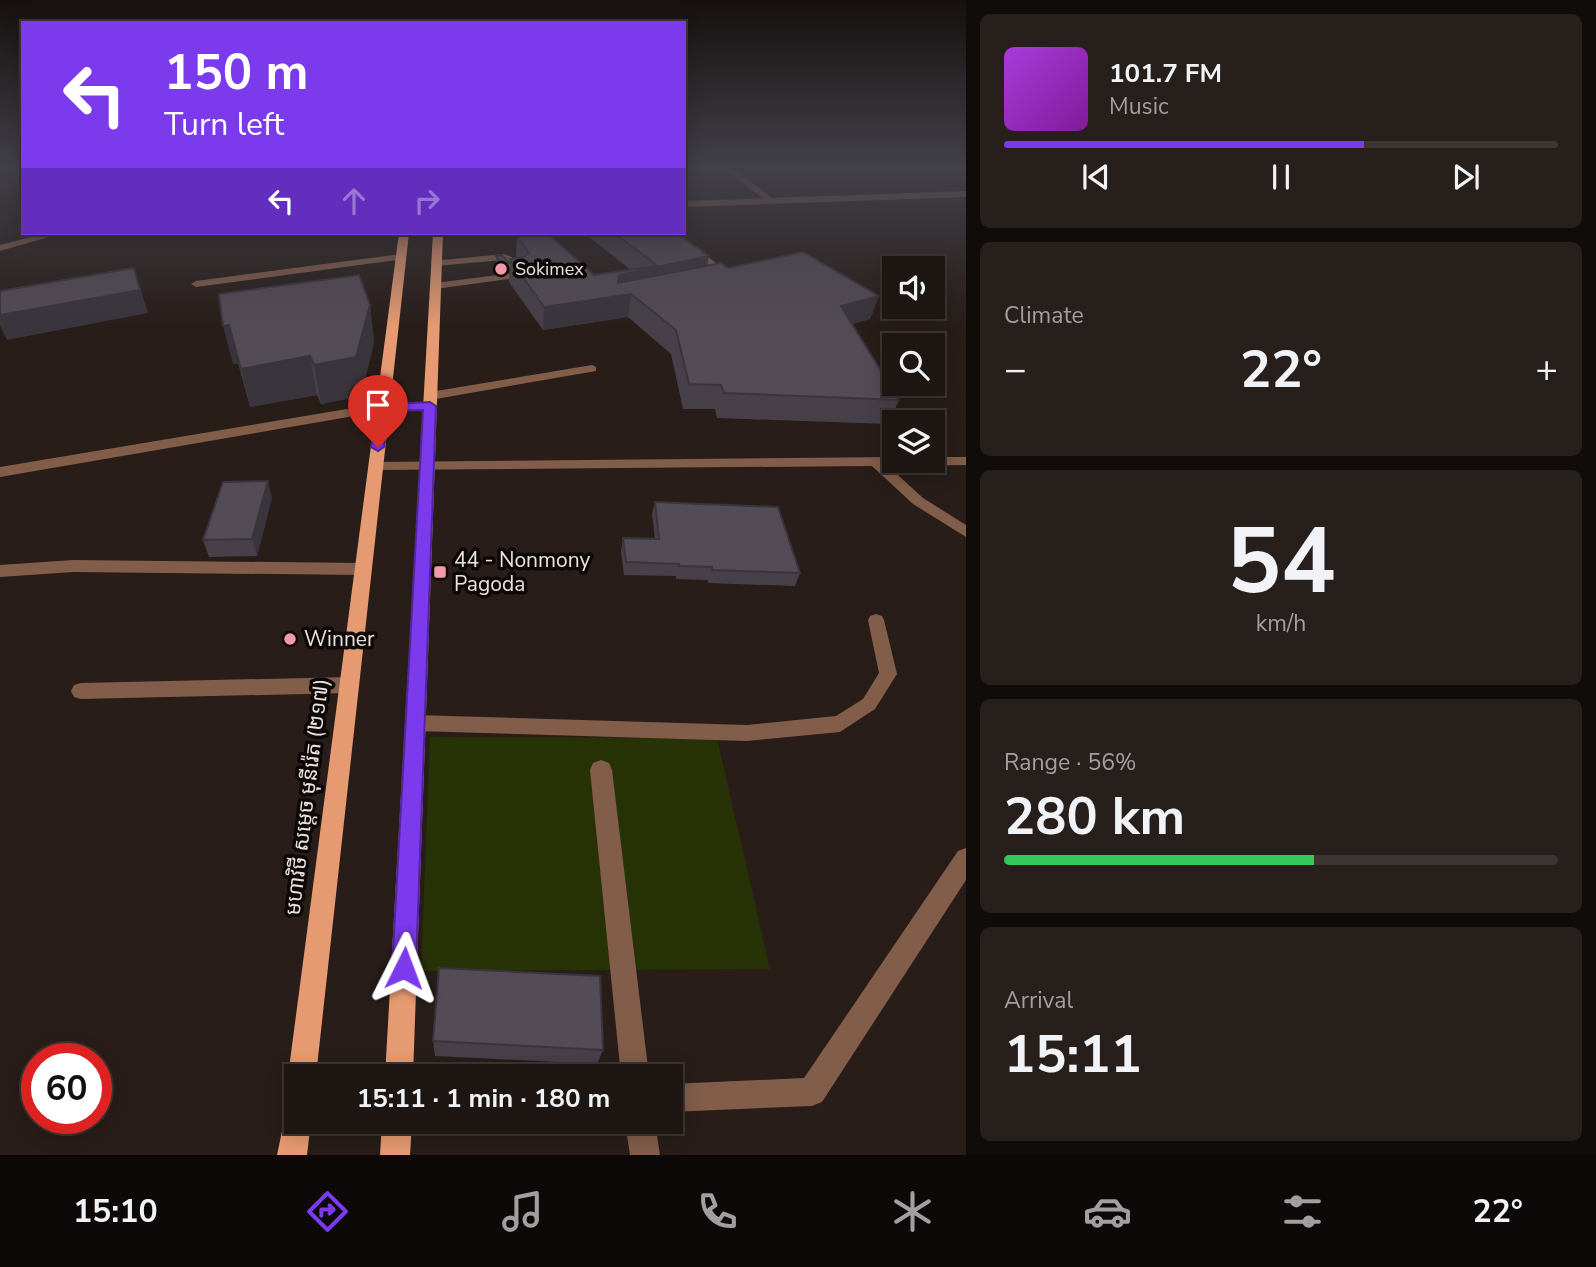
<!DOCTYPE html>
<meta charset="utf-8">
<style>
:root{--surface:#1e1613;--page:#261f1c;--text:#f1f3f6;--muted:#a19fa0;--line:#3c3533;--accent:#7c3aed}
body{margin:0;font-family:"Nunito Sans","Noto Sans Khmer",sans-serif;background:var(--page);color:var(--text);height:100vh;display:flex;flex-direction:column;font-size:26px;white-space:nowrap}
*{box-sizing:border-box;margin:0}
p{font-size:23px;color:var(--muted)}
.icon{flex:none;width:38px;height:38px;fill:none;stroke:currentColor;stroke-width:2;stroke-linecap:round;stroke-linejoin:round}
.map{position:relative;flex:1;overflow:hidden}
.panel{display:flex;flex-direction:column;gap:14px;padding:14px;background:#100c0a;width:630px}
.panel>*{flex:none}
.top-card{position:absolute;left:21px;top:21px;width:665px;height:214px;border-radius:0px;box-shadow:0 4px 18px #0003,0 0 0 2px var(--line);background:#7c3aed;color:#fff;overflow:hidden}
.fabs{position:absolute;left:882px;top:256px;display:grid;gap:14px}
.fabs a{display:grid;place-items:center;width:63px;height:63px;border-radius:0px;background:var(--surface);box-shadow:0 4px 18px #0003,0 0 0 2px var(--line);font-size:35px}
.speed{position:absolute;left:21px;top:1043px;display:flex;gap:14px;font-size:35px;font-weight:700;text-align:center}
.speed>*{display:grid;place-content:center;width:91px;height:91px;border-radius:50%;background:var(--surface);box-shadow:0 4px 18px #0003,0 0 0 2px var(--line);line-height:1}
.speed .limit{border:10px solid #d22;background:#fff;color:#111}
.pin{position:absolute;display:grid;place-items:center;width:60px;height:60px;color:#fff;margin:-72px -30px;border-radius:50% 50% 50% 0;rotate:-45deg;box-shadow:0 0 7px #0007}
.pin .icon{rotate:45deg}
.me{position:absolute;width:77px;margin:-38px;rotate:3deg;stroke-linejoin:round;filter:drop-shadow(0 0 5px #0008)}
.turn{display:flex;align-items:center;gap:24px;height:147px;padding:0 28px;font-size:32px}
.turn .icon{width:91px;height:91px;stroke-width:2.5}
.turn b{display:block;font-size:49px;line-height:60px}
.lanes{display:flex;align-items:center;height:66px;padding:0 28px;background:#0003;justify-content:center;gap:35px;direction:ltr}
.lanes .off{opacity:.35}
.big{font-size:52px;font-weight:700;line-height:1.1}
.panel .card{flex:1;display:flex;flex-direction:column;justify-content:center;gap:10px;min-width:0;padding:0 24px;border-radius:10px;background:var(--page)}
.panel .dial{align-items:center;gap:0}
.dial b{font-size:91px;line-height:1}
.song{display:flex;align-items:center;gap:21px}
.cover{width:84px;height:84px;border-radius:10px;background:linear-gradient(135deg,hsl(280 70% 55%),hsl(290 70% 35%))}
.played{height:7px;border-radius:4px;background:linear-gradient(90deg,var(--accent) 65%,var(--line) 65%)}
.keys{display:flex;justify-content:space-around;direction:ltr}
.heat{display:flex;justify-content:space-between;align-items:center;font-size:38px;direction:ltr}
.charge{height:10px;border-radius:5px;background:linear-gradient(90deg,#34c759 56%,var(--line) 0)}
.trip{position:absolute;left:284px;top:1064px;width:399px;height:70px;border-radius:0px;background:var(--surface);box-shadow:0 4px 18px #0003,0 0 0 2px var(--line);font-weight:700;line-height:70px;text-align:center}
.menu{display:flex;height:112px;justify-content:space-around;align-items:center;background:#0c0908;color:var(--muted)}
.menu .icon{width:49px;height:49px}
.menu .selected{color:var(--accent)}
.menu b{font-size:32px;color:var(--text)}
main{display:flex;flex:1;min-height:0}
.map>svg:first-child{display:block}
.green{fill:#283207}
.lines{fill:none;stroke-linecap:round;stroke-linejoin:round}
.service{fill:#825d4a;fill-rule:evenodd}
.minor{fill:#825d4a;fill-rule:evenodd}
.primary{fill:#e69a71;fill-rule:evenodd}
.wall{fill:#474049}
.shaded-wall{fill:#3a343c}
.building{fill:#534b55;stroke:#3a343c;stroke-width:2}
.route{fill:#7c3aed;stroke:#51269a;stroke-width:2}
.poi-dot{fill:#f39aa8;stroke:#0d0807;stroke-width:2.5}
.labels{text-anchor:middle;stroke-width:7;stroke-linejoin:round;paint-order:stroke}
.far-poi-label{font-size:18px;fill:#e9e2df;stroke:#0d0807;text-anchor:start}
.poi-label{font-size:21px;fill:#e9e2df;stroke:#0d0807;text-anchor:start}
.street-label{font-size:21px;fill:#e9e2df;stroke:#0d0807}
</style>
<main>
<div class="map">
<svg width="966" height="1155" viewBox="0 0 966 1155">
<rect width="100%" height="100%" fill="#281d19"/>
<!-- green -->
<path class="green" d="M430 737 717 738 770 969 421 971Z"/>
<g class="lines">
<!-- service -->
<g class="service">
<path d="M721 166H730L776 201 769 203Z"/>
<path d="M669 233H678L731 275V279H725Z"/>
<path d="M401 254 406 257 404 259 196 287 191 284 196 281Z"/>
<path d="M504 254 512 257 525 275 523 277 435 289 430 286 435 283 514 273 503 260 436 266 431 263 433 261Z"/>
<path d="M592 365 596 367V371L430 400 424 396 430 392Z"/>
<path d="M894 457V460H933V457H966V465L888 466 923 498 966 525V537L913 504 872 466 375 470 368 466 375 462Z"/>
<path d="M73 560 363 563 371 569 363 575 73 572 0 577V565Z"/>
<path d="M876 614 882 616 884 620 897 674 875 709 840 732 747 741 415 731 408 729 406 723 408 717 415 715 747 725 836 716 863 699 879 673 868 620 870 616Z"/>
</g>
<!-- minor -->
<g class="minor">
<path d="M966 191V197L684 207V201Z"/>
<path d="M47 233H63L0 251V245Z"/>
<path d="M430 402 435 403V409L383 411 0 477V467L383 403Z"/>
<path d="M349 677 356 679 359 685 356 691 349 693 81 699 74 697 71 691 74 685 81 683Z"/>
<path d="M601 760 609 763 612 770 649 1076H621L590 770 593 763Z"/>
<path d="M966 848V880L822 1102 812 1106 670 1112V1084L804 1078 958 851Z"/>
<path d="M625 1122H655L660 1155H630Z"/>
</g>
<!-- primary -->
<g class="primary">
<path d="M399 233H409L316 1076H296V1088L292 1086 288 1076Z"/>
<path d="M433 233H443L413 1076H385Z"/>
<path d="M296 1107V1122H311L307 1155H277L286 1112Z"/>
<path d="M382 1122H412L410 1155H380Z"/>
</g>
</g>
<!-- wall -->
<g class="wall">
<path d="M584 233H676L707 266 728 268 879 296 870 319 852 324 899 400 888 424 717 418 715 409H683L671 354 628 317 543 330 509 282 510 259 516 258 517 236 594 275 631 270Z"/>
<path d="M496 256 509 263V271L502 272 496 263Z"/>
<path d="M370 305 374 342 361 396 321 404 317 395 250 407 238 363 233 364Z"/>
<path d="M272 498 257 556 209 557 203 540Z"/>
<path d="M655 502 800 573 795 586 708 583V580L676 579V576L624 575 621 551 623 538 655 539 652 514Z"/>
<path d="M433 1041 603 1050 597 1064 435 1056Z"/>
</g>
<!-- shaded-wall -->
<g class="shaded-wall">
<path d="M709 256 705 278 631 294 628 317 543 330 544 307 619 275Z"/>
<path d="M509 263V271L502 272V264Z"/>
<path d="M134 268 148 313 7 340 0 326V315Z"/>
<path d="M879 296 870 319 833 329 841 306Z"/>
<path d="M370 305 374 342 361 396 321 404 314 365Z"/>
<path d="M229 325 238 363 233 364 223 326Z"/>
<path d="M310 356 317 395 250 407 241 369Z"/>
<path d="M268 481 272 498 257 556 252 539Z"/>
</g>
<!-- building -->
<g class="building">
<path d="M540 233H547L594 275 658 266 614 233H676L709 256 619 275 618 283 721 263 728 268 803 252 879 296 841 306 899 400 724 393 721 385 689 384 676 330 631 294 544 307 510 259 524 257 529 253 517 236Z"/>
<path d="M502 255 509 263 502 264 496 256Z"/>
<path d="M134 268 140 290 0 315V291Z"/>
<path d="M359 275 370 305 356 357 314 365 310 356 241 369 229 325 223 326 219 294Z"/>
<path d="M268 481 252 539 203 540 223 482Z"/>
<path d="M655 502 778 507 800 573 712 570V567L680 566 679 564 626 562 623 538 659 539Z"/>
<path d="M439 968 600 976 603 1050 433 1041Z"/>
</g>
<!-- sky -->
<linearGradient id="sky" x2="0" y2="1"><stop stop-color="#16100e"/><stop offset="0.51" stop-color="#424049"/><stop offset="1" stop-color="#424049" stop-opacity="0"/></linearGradient>
<rect width="966" height="328" fill="url(#sky)"/>
<!-- route -->
<path class="route" d="M430 402 436 406 416 968 412 976 404 979 395 976 392 968 423 410 389 411 384 447 378 451 371 447 378 405Z"/>
<!-- markers -->
<g class="poi-dot">
<circle cx="501" cy="269" r="7"/>
<rect x="433" y="565" width="14" height="14" rx="3.5"/>
<circle cx="290" cy="639" r="7"/>
</g>
<g class="labels">
<!-- far-poi labels -->
<g class="far-poi-label">
<text x="515" y="275">Sokimex</text>
</g>
<!-- poi labels -->
<g class="poi-label">
<text x="454" y="567">44 - Nonmony<tspan x="454" dy="24">Pagoda</tspan></text>
<text x="304" y="646">Winner</text>
</g>
<!-- street labels -->
<g class="street-label">
<text transform="translate(307 797) rotate(-83)" y="7">មហាវិថី សម្តេច មុនីរ៉េត (២១៧)</text>
</g>
</g>
</svg>
<div class="fabs">
<a><svg class="icon" aria-label="sound" viewBox="0 0 24 24"><path d="M4 9h4l5-4v14l-5-4H4zM17 9q2 3 0 6"/></svg></a>
<a><svg class="icon" aria-label="search" viewBox="0 0 24 24"><circle cx="10" cy="10" r="6"/><path d="M15 15l6 6"/></svg></a>
<a><svg class="icon" aria-label="layers" viewBox="0 0 24 24"><path d="M12 4l9 5-9 5-9-5zM3 14l9 5 9-5"/></svg></a>
</div>
<div class="speed"><div class="limit">60</div></div>
<div class="pin" style="left:378px;top:447px;background:#d93025"><svg class="icon" aria-label="arrive" viewBox="0 0 24 24"><path d="M6 21V4h12l-3 4 3 4H6"/></svg></div>
<svg class="me" style="left:404px;top:968px" viewBox="-20 -20 40 40"><path d="M0-17L14 15 0 8-14 15z" fill="#7c3aed" stroke="#fff" stroke-width="4"/></svg>
<div class="trip">15:11 · 1 min · 180 m</div>
<div class="top-card">
<div class="turn"><svg class="icon" aria-label="left" viewBox="0 0 24 24"><path d="M17 20v-9H6M10 6l-5 5 5 5"/></svg><div><b>150 m</b>Turn left</div></div>
<div class="lanes"><svg class="icon" aria-label="left" viewBox="0 0 24 24"><path d="M17 20v-9H6M10 6l-5 5 5 5"/></svg><svg class="icon off" aria-label="ahead" viewBox="0 0 24 24"><path d="M12 20V5M6 11l6-6 6 6"/></svg><svg class="icon off" aria-label="right" viewBox="0 0 24 24"><path d="M7 20v-9h11M14 6l5 5-5 5"/></svg></div>
</div>
</div>
<section class="panel">
<div class="card">
<div class="song"><i class="cover"></i><div><b>101.7 FM</b><p>Music</p></div></div>
<div class="played"></div>
<div class="keys"><svg class="icon" aria-label="previous" viewBox="0 0 24 24"><path d="M18 5L8 12l10 7zM5 5v14"/></svg><svg class="icon" aria-label="pause" viewBox="0 0 24 24"><path d="M8 5v14M16 5v14"/></svg><svg class="icon" aria-label="next" viewBox="0 0 24 24"><path d="M6 5l10 7-10 7zM19 5v14"/></svg></div>
</div>
<div class="card"><p>Climate</p>
<div class="heat"><a>−</a><b class="big">22°</b><a>+</a></div>
</div>
<div class="card dial"><b>54</b><p>km/h</p></div>
<div class="card"><p>Range · 56%</p><b class="big">280 km</b><div class="charge"></div></div>
<div class="card"><p>Arrival</p><b class="big">15:11</b></div>
</section>
</main>
<nav class="menu">
<b>15:10</b>
<svg class="icon selected" aria-label="directions" viewBox="0 0 24 24"><path d="M12 3l9 9-9 9-9-9zM9 14v-3h6M13 9l2 2-2 2"/></svg>
<svg class="icon" aria-label="music" viewBox="0 0 24 24"><path d="M9 18V5l10-2v13"/><circle cx="6" cy="18" r="3"/><circle cx="16" cy="16" r="3"/></svg>
<svg class="icon" aria-label="phone" viewBox="0 0 24 24"><path d="M5 4h4l2 5-3 2q2 4 5 5l2-3 5 2v4C11 20 4 13 5 4z"/></svg>
<svg class="icon" aria-label="climate" viewBox="0 0 24 24"><path d="M12 3v18M4 7l16 10M4 17L20 7"/></svg>
<svg class="icon" aria-label="car" viewBox="0 0 24 24"><path d="M5 17H2v-5l4-1 3-4h7l3 4 3 1v5h-3M9 17h6M6 11h13"/><circle cx="7" cy="17" r="2"/><circle cx="17" cy="17" r="2"/></svg>
<svg class="icon" aria-label="filters" viewBox="0 0 24 24"><path d="M4 7h16M4 17h16"/><circle cx="9" cy="7" r="2"/><circle cx="15" cy="17" r="2"/></svg>
<b>22°</b>
</nav>
